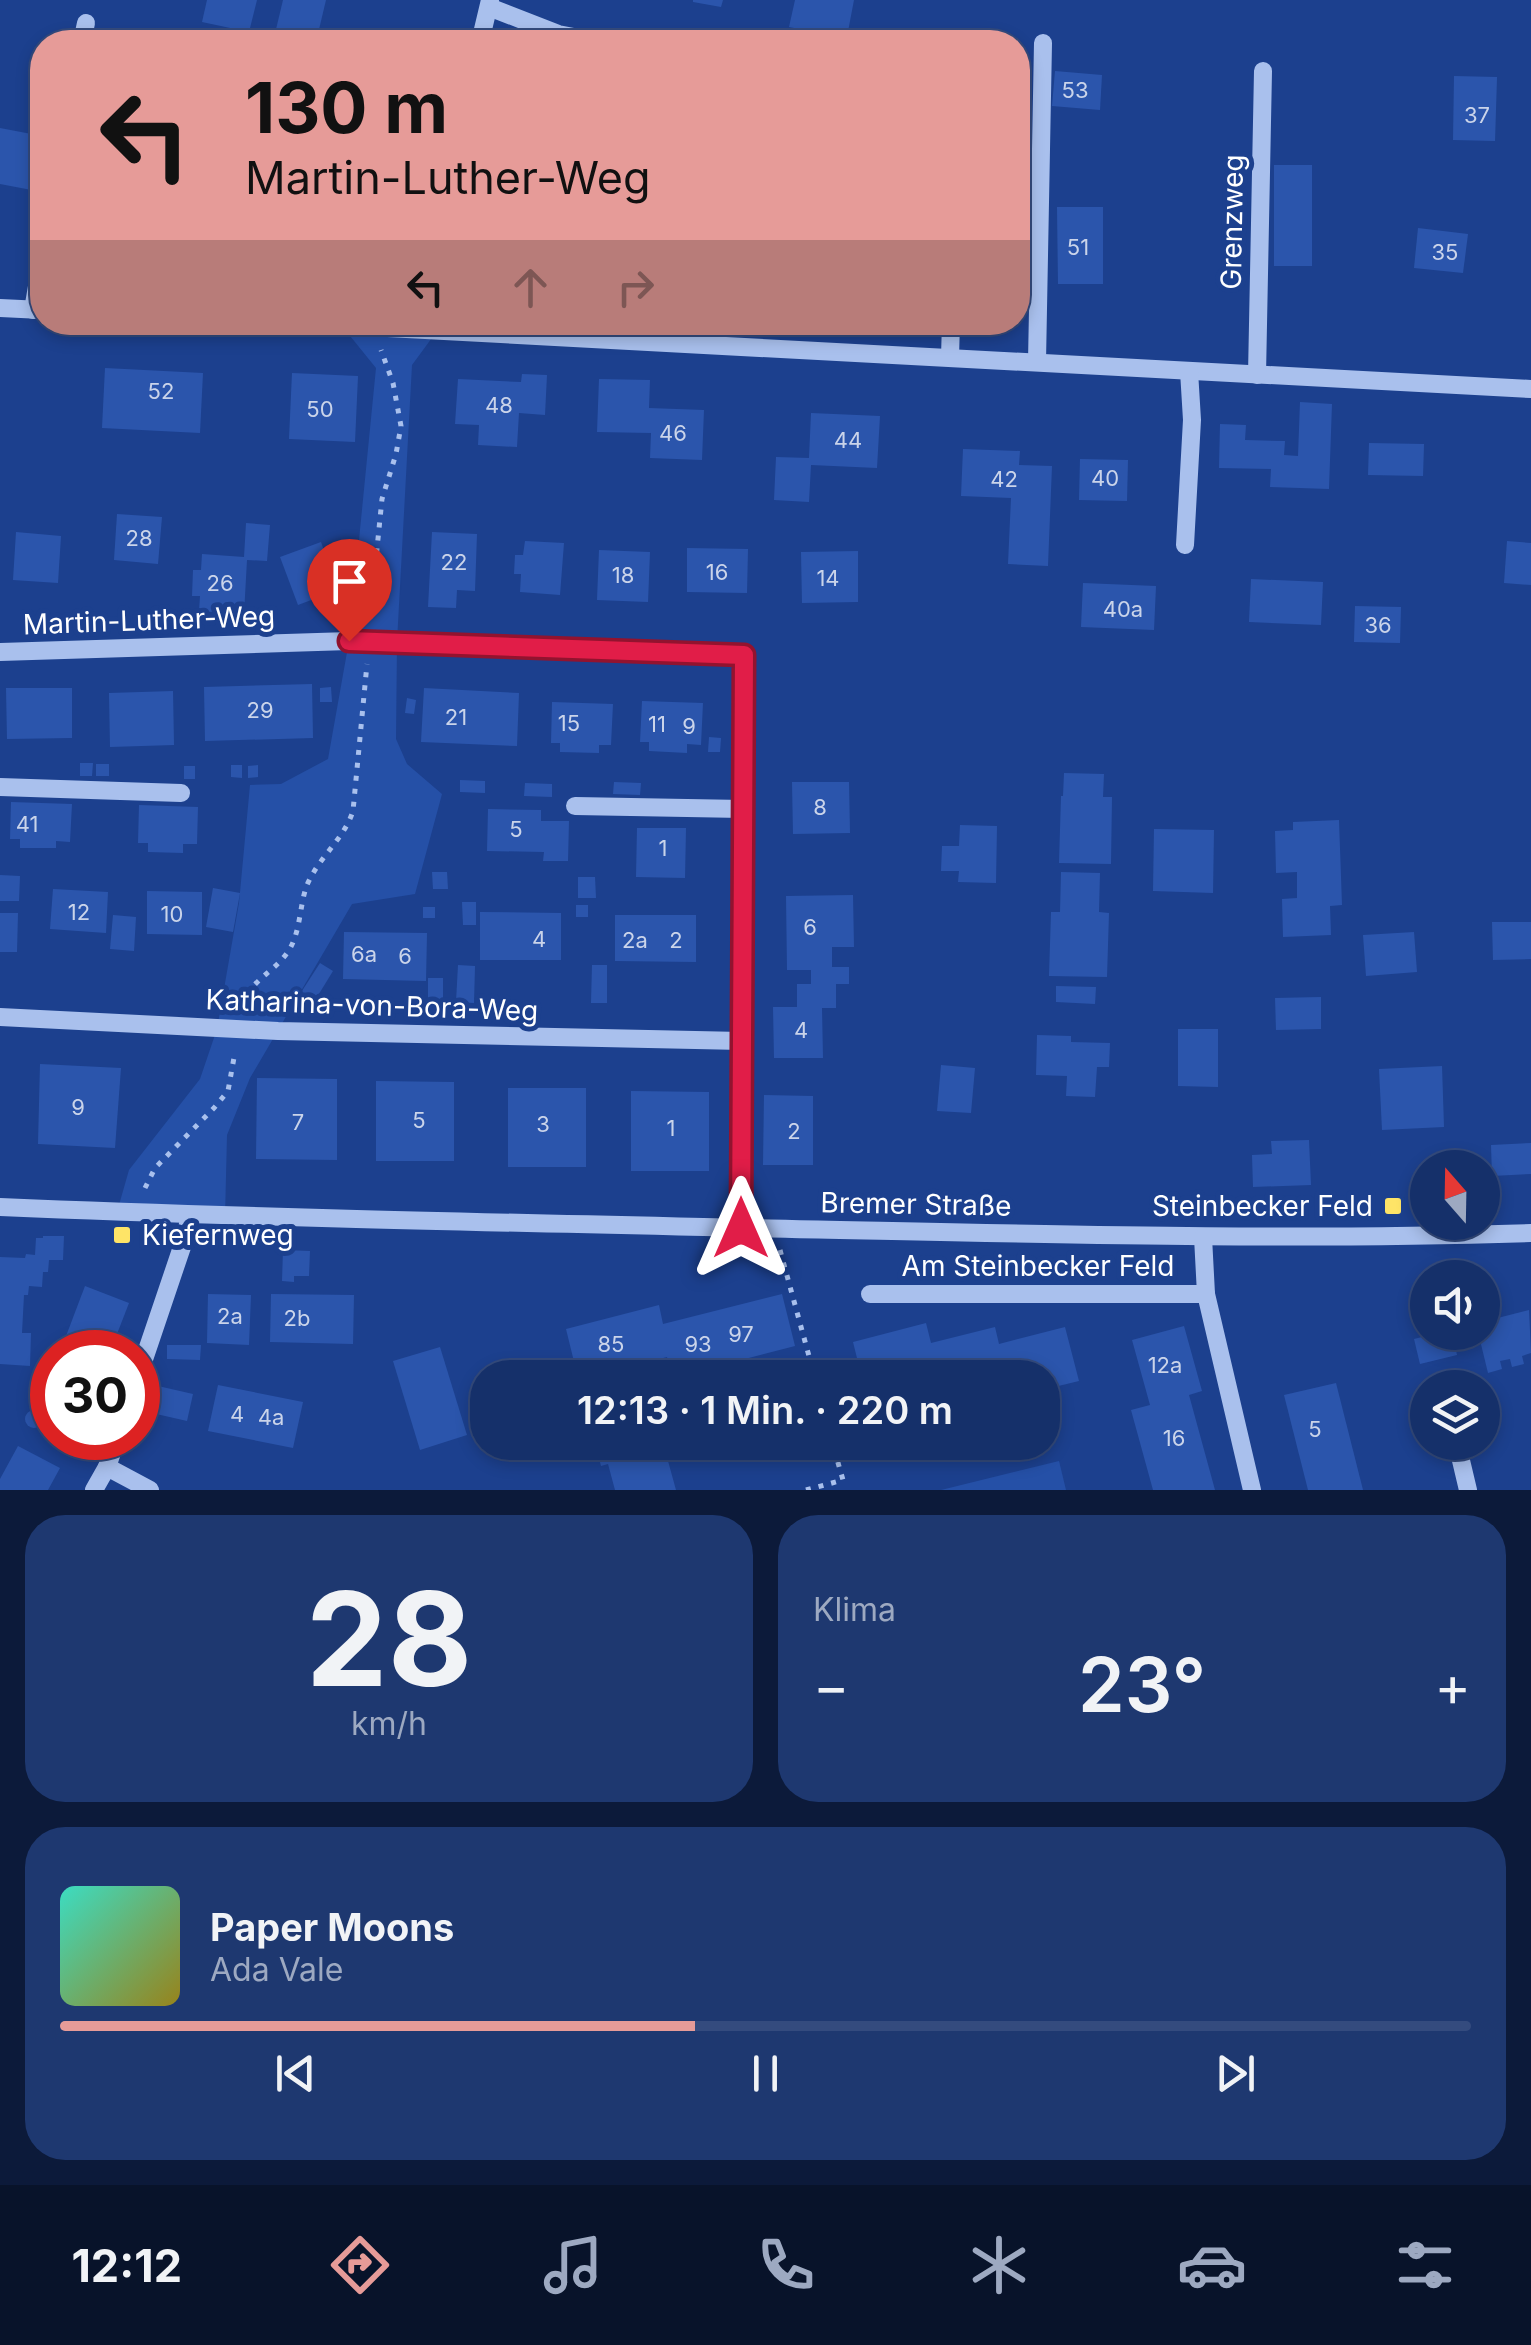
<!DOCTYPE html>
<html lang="de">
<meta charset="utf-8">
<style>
:root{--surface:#15306a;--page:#1e3870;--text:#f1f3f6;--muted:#9da9c1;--line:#344b7e;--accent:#e69b98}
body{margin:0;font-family:Inter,sans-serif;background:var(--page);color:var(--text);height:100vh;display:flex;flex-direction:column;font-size:38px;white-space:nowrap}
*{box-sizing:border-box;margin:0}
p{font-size:32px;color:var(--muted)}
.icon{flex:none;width:55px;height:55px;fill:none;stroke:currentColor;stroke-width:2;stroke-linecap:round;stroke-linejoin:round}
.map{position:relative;height:1490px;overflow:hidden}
.panel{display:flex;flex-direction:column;gap:25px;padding:25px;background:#0c1a3a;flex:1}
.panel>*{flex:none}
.top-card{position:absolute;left:30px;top:30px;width:1000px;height:305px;border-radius:40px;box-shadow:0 5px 15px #0003,0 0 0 2px var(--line);background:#e69b98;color:#111;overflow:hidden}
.needle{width:65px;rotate:340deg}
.controls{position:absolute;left:1410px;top:1150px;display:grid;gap:20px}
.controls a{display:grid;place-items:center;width:90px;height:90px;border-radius:50%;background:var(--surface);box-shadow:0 5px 15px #0003,0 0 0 2px var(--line);font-size:50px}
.speed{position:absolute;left:30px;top:1330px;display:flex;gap:20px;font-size:50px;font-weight:700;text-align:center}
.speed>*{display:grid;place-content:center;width:130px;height:130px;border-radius:50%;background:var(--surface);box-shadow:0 5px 15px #0003,0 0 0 2px var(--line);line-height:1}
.speed .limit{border:15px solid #d22;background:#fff;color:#111}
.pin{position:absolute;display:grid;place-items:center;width:85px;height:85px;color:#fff;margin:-102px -42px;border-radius:50% 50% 50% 0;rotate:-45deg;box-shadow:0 0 10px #0007}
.pin .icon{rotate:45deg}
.me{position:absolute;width:110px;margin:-55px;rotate:0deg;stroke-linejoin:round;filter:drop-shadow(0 0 8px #0008)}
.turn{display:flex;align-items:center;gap:35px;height:210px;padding:0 50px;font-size:45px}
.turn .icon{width:130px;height:130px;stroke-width:2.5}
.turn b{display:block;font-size:70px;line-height:85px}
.lanes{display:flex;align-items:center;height:95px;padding:0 50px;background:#0003;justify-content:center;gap:50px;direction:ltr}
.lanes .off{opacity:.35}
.big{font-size:75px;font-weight:600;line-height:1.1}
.panel .tile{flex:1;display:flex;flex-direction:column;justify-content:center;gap:15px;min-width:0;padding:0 35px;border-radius:40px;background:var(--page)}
.panel .dial{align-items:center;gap:0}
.dial b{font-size:130px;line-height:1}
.song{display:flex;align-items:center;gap:30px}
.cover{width:120px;height:120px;border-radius:15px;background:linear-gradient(135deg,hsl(170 70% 55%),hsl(50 70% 35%))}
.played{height:10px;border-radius:5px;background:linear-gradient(90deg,var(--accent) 45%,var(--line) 45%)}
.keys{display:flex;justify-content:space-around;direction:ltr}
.heat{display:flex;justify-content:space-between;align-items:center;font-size:55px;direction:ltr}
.panel .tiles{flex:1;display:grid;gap:25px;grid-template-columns:1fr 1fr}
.tile:last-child{grid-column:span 2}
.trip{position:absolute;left:470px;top:1360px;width:590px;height:100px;border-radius:40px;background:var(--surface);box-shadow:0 5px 15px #0003,0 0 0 2px var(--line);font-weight:600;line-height:100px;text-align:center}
.tabs{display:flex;height:160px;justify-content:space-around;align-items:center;background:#08132a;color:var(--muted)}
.tabs .icon{width:70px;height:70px}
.tabs .selected{color:var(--accent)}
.tabs b{font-size:45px;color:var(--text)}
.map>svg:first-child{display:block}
.green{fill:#2550a7}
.building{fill:#2b55ac}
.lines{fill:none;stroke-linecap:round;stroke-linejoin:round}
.path{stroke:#a9c0ed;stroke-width:5;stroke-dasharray:5 8;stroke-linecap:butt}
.minor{stroke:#a9c0ed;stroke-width:18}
.route-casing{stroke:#92132f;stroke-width:25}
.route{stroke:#e11d48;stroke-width:18}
.poi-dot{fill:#fee467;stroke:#1c408e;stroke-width:4}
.labels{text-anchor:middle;stroke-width:10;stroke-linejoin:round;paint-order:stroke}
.number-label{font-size:22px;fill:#cad4ea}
.street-label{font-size:28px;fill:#fff;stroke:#1c408e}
.poi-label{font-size:28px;fill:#fff;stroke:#1c408e;text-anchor:end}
</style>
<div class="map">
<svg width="1531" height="1490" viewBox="0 0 1531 1490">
<rect width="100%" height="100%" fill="#1c408e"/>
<!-- green -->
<g class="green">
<path d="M342 326 437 331 412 365 397 642 396 739 407 764 442 794 415 894 352 904 250 1078 227 1135 225 1217 117 1212 129 1170 200 1079 217 1029 239 903 250 785 281 784 328 759 349 641 376 368Z"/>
<path d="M1059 1461 1066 1490H941Z"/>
</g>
<!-- building -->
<g class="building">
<path d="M207 0H257L249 32 202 22Z"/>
<path d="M283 0H326L316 42H273Z"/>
<path d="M693 0H723L721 7 693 2Z"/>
<path d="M795 0H854L846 42H812L814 32 789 27Z"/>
<path d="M135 36 159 40V42H134Z"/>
<path d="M1055 71 1102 75 1100 110 1052 106Z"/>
<path d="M1454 76 1497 77 1495 141 1453 140Z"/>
<path d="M0 128 42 136V192L0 184Z"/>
<rect x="1274" y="165" width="38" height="101"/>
<path d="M1057 207H1103V284H1058Z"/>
<path d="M1418 228 1468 234 1463 273 1414 268Z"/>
<path d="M105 368 203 373 200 433 102 428Z"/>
<path d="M292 373 358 376 355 442 289 439Z"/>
<path d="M522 374 547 375 545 415 519 413 517 447 478 445 479 425 455 424 458 379 521 382Z"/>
<path d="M599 379 650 380 649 408 704 410 702 460 650 458 651 433 597 432Z"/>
<path d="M1300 402 1332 404 1329 489 1270 487 1271 469 1219 468 1220 424 1246 425 1245 440 1285 441 1284 455 1298 456Z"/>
<path d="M811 413 880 416 877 468 811 465 809 502 774 500 776 457 809 458Z"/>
<path d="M1369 443 1424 444 1423 476 1368 475Z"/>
<path d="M963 449 1020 451 1019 465 1052 466 1048 566 1008 564 1011 498 961 496Z"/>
<path d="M1080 459 1128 460 1127 501 1079 500Z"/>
<path d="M117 514 162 517 158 564 114 560Z"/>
<path d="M246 523 270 525 267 561 247 560 244 614 199 611 200 596H192L193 570H201L202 554 244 557Z"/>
<path d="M16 532 61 536 58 583 13 580Z"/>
<path d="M432 532 477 534 475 591 457 590 456 608 428 607Z"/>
<path d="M525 541 564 543 560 595 520 592 521 574H514L515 555H523Z"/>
<path d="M1507 541 1531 543V585L1504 583Z"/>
<path d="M321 542 338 590 298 605 280 557Z"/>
<path d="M687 548 748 549 747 593 687 592Z"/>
<path d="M599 550 650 552 648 602 597 600Z"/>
<path d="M858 551V602L802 603 801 552Z"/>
<path d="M1251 579 1323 582 1321 625 1249 622Z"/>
<path d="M1083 583 1156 586 1154 630 1081 627Z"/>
<path d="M1355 606 1401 607 1400 643 1354 642Z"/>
<path d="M312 684 313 738 205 741 204 687Z"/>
<path d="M331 687 332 702H320V688Z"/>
<path d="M6 688H72V738L7 739Z"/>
<path d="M424 688 519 693 517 746 421 742Z"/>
<path d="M173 691 174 745 110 747 109 693Z"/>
<path d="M407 698 416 700 414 714 405 713Z"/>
<path d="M642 701 703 703 701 745 687 744V753L649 751V742H640Z"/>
<path d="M552 702 613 704 611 745H599V753L560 752V743H551Z"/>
<path d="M709 737 721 738 720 752H708Z"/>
<path d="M80 763H93L92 776H80Z"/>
<rect x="96" y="764" width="13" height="12"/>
<path d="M231 765H242V778L231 777Z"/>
<path d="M258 765V777L248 778V766Z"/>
<rect x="184" y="766" width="11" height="13"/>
<path d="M1064 773 1104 774 1103 797H1112L1111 864 1059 863 1061 796H1063Z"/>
<path d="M460 780 485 781V793L460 792Z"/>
<path d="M614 782 641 783 640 795 613 794Z"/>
<path d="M792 782H849L850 833 793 834Z"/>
<path d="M525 783 552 784V797L524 796Z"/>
<path d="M11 802 72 804 70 842 56 841V848H20V839H10Z"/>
<path d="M139 805 198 807 197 844H183V853L148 852V843H138Z"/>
<path d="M488 809 541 810V821H569L568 861H543L544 852 487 851Z"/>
<path d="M1339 820 1342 905 1330 906 1331 935 1283 937 1282 899 1297 898V872L1276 873 1275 831 1293 830V822Z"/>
<path d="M960 825 997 826 996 883 958 882 959 871H941L942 846H959Z"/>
<path d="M637 828H686L685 878 636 877Z"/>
<path d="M1154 829 1214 830 1213 893 1153 891Z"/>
<path d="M432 872H447L448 889H433Z"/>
<path d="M1061 872 1100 873 1099 912 1109 913 1107 977 1049 976 1051 912H1060Z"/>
<path d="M0 875 20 876 19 901H0Z"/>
<path d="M578 877H595L596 898H578Z"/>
<path d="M213 888 240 893 233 932 206 927Z"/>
<path d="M53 889 108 892 106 933 50 929Z"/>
<path d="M147 891 202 892V935L147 934Z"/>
<path d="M853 895 854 947H832V967H849V984H836V1008H822L823 1058H774L773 1007H797V984H811V970H787L786 896Z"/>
<path d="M462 902H476V925H463Z"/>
<rect x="576" y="905" width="12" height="12"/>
<rect x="423" y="907" width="12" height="11"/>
<path d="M480 912 561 913V960H480Z"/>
<path d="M0 913H18L17 952H0Z"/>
<path d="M113 915 136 917 134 951 110 949Z"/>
<path d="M615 915H696V962L615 961Z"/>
<path d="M1492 922H1531V959L1493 960Z"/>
<path d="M344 932 427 933 426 981 343 979Z"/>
<path d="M1414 932 1417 972 1366 976 1363 935Z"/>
<path d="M320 963 333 971 314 1002 300 994Z"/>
<path d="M458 965 475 966 474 1003 456 1002Z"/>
<path d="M592 965H607V1003H591Z"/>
<rect x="428" y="978" width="15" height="23"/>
<path d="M1056 986 1096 987 1095 1004 1056 1002Z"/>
<path d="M1321 997V1029L1276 1030 1275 998Z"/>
<path d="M1178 1029H1218V1087L1178 1086Z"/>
<path d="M1037 1035 1071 1036V1042L1110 1043 1109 1067H1097L1095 1097 1066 1096 1067 1076 1036 1075Z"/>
<path d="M40 1064 121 1068 115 1148 38 1144Z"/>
<path d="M941 1065 975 1068 971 1113 937 1111Z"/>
<path d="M1442 1066 1444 1127 1382 1130 1379 1069Z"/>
<path d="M257 1078 337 1079V1160L256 1159Z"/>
<path d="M376 1081 454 1082V1161H376Z"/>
<rect x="508" y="1088" width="78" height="79"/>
<path d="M631 1091 709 1092V1171H631Z"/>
<path d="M764 1095 813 1096V1165H763Z"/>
<path d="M1309 1140 1311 1185 1253 1187 1252 1155 1272 1154 1271 1141Z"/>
<path d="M1531 1143V1174L1492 1176 1491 1145Z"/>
<path d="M43 1236H64L63 1260H49L48 1272H43L42 1287 29 1286 28 1295H24L22 1333H31L30 1366 0 1364V1257L25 1258 26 1254 35 1255 36 1238H43Z"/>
<path d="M283 1250 310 1251 309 1276H294V1282L282 1281Z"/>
<path d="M85 1286 129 1303 110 1352H60Z"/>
<path d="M208 1294 251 1295 249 1345 207 1343Z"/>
<path d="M271 1294 354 1295 353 1344 270 1342Z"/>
<path d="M782 1294 795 1346 672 1378 667 1357 588 1378H578L566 1329 659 1305 663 1324Z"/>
<path d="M1529 1310 1531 1353 1522 1356 1524 1364 1512 1367 1510 1359 1500 1361 1502 1369 1488 1373 1478 1332H1482V1322Z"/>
<path d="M926 1323 931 1343 995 1327 999 1344 1065 1327 1079 1381 1042 1390V1378H862L853 1342Z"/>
<path d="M1184 1326 1202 1391 1189 1395 1215 1490H1153L1131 1410 1150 1405 1132 1340Z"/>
<path d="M1442 1332H1452L1457 1355 1420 1364 1414 1339Z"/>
<path d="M167 1345H201L200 1360 167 1359Z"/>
<path d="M440 1347 467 1435 420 1450 393 1361Z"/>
<path d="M1336 1383 1363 1490H1308L1284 1395Z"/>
<path d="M218 1385 303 1402 293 1448 208 1431Z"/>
<path d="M158 1386 193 1394 187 1421 152 1413Z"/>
<circle cx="34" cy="1419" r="9"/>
<path d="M595 1442H656L658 1452 665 1450 676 1490H615L608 1464 601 1466Z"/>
<path d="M18 1446 60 1468 48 1490H0V1479Z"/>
</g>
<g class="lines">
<!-- path -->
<g class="path">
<path d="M370 618 382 499 396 454 401 426 393 383 381 350"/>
<path d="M241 1006C253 978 272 974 287 953 301 934 299 906 307 885 319 857 344 839 353 811L367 664"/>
<path d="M145 1188 155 1168 214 1108 228 1091 235 1052"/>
<path d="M780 1250 815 1378"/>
<path d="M806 1490 843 1480 832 1442"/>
</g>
<!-- minor -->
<g class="minor">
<path d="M489 7 558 34 600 42"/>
<path d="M82 42 86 23"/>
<path d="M480 42 490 0"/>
<path d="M0 308 42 310"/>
<path d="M33 310 42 257"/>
<path d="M274 322 1531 389"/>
<path d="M950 357 951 322"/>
<path d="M1037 362 1043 43"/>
<path d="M1257 375 1263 71"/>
<path d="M1185 545 1192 420 1189 371"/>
<path d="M0 652 349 641 744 655 741 1228"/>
<path d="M0 787 181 793"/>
<path d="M575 806 743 809"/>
<path d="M0 1017 278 1031 742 1041"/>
<path d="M0 1207C264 1218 528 1223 792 1229 1039 1234 1285 1241 1531 1233"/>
<path d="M1203 1237 1206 1294 1252 1490"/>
<path d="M870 1294H1206"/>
<path d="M138 1377 185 1238 190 1215"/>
<path d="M1450 1442 1459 1452 1468 1490"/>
<path d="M107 1467 150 1490"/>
<path d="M94 1490 107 1467 117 1438"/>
</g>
</g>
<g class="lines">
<!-- route casing -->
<g class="route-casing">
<path id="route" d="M349 641 744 655 741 1228"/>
</g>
<!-- route -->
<use href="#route" class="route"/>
</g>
<!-- markers -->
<g class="poi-dot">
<rect x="1383" y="1196" width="20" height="20" rx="5"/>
<rect x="112" y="1225" width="20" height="20" rx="5"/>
</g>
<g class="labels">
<!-- number labels -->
<g class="number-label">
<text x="1075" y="98">53</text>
<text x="1477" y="123">37</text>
<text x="1078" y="255">51</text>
<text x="1445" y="260">35</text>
<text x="161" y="399">52</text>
<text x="499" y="413">48</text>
<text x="320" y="417">50</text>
<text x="673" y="441">46</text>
<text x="848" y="448">44</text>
<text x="1105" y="486">40</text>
<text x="1004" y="487">42</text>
<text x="139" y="546">28</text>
<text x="454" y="570">22</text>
<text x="717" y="580">16</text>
<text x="623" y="583">18</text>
<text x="828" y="586">14</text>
<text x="220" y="591">26</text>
<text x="1123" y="617">40a</text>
<text x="1378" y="633">36</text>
<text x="260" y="718">29</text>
<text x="456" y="725">21</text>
<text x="569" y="731">15</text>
<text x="657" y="732">11</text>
<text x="689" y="734">9</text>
<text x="820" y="815">8</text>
<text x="27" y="832">41</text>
<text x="516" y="837">5</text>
<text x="663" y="856">1</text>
<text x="79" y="920">12</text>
<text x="172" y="922">10</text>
<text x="810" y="935">6</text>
<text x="539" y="947">4</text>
<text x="635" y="948">2a</text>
<text x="676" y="948">2</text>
<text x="364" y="962">6a</text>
<text x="405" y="964">6</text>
<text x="801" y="1038">4</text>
<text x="78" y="1115">9</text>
<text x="419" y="1128">5</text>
<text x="298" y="1130">7</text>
<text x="543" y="1132">3</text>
<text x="671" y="1136">1</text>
<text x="794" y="1139">2</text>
<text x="230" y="1324">2a</text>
<text x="297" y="1326">2b</text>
<text x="741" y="1342">97</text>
<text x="611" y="1352">85</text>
<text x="698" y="1352">93</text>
<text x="1165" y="1373">12a</text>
<text x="237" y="1422">4</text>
<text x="271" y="1425">4a</text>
<text x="1315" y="1437">5</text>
<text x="1174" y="1446">16</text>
</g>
<!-- street labels -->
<g class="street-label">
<text transform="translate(1232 222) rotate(-89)" y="10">Grenzweg</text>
<text transform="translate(149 620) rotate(-2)" y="10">Martin-Luther-Weg</text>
<text transform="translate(372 1005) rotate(2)" y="10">Katharina-von-Bora-Weg</text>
<text transform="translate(916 1204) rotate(1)" y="10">Bremer Straße</text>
<text x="1038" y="1276">Am Steinbecker Feld</text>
</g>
<!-- poi labels -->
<g class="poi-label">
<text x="1373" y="1216">Steinbecker Feld</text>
<text x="142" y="1245" text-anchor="start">Kiefernweg</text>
</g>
</g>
</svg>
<div class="controls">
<a><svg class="needle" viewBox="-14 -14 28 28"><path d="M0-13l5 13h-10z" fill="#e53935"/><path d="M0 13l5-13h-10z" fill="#9da9c1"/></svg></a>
<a><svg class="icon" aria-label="sound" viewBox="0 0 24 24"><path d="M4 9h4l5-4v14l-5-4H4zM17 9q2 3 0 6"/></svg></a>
<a><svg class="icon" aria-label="layers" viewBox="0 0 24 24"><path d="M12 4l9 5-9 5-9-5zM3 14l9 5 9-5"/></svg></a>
</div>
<div class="speed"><div class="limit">30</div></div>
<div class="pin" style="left:349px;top:641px;background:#d93025"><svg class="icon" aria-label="arrive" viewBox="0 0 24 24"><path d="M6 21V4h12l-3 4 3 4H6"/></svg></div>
<svg class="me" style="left:741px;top:1228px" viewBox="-20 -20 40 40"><path d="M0-17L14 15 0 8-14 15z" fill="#e11d48" stroke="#fff" stroke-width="4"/></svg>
<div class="trip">12:13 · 1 Min. · 220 m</div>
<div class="top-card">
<div class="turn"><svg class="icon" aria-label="left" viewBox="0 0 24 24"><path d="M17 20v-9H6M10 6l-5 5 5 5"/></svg><div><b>130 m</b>Martin-Luther-Weg</div></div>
<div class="lanes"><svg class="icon" aria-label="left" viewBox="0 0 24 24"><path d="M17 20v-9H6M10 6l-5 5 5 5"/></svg><svg class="icon off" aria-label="ahead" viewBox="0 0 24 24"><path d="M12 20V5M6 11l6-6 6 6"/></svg><svg class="icon off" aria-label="right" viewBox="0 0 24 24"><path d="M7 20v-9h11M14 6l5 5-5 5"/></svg></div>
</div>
</div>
<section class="panel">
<div class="tiles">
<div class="tile dial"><b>28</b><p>km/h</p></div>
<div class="tile"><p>Klima</p>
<div class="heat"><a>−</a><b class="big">23°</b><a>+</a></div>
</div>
<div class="tile">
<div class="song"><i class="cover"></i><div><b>Paper Moons</b><p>Ada Vale</p></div></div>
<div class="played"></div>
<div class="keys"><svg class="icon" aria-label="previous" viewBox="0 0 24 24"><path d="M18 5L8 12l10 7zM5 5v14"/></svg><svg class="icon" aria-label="pause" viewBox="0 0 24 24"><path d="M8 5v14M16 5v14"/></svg><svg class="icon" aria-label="next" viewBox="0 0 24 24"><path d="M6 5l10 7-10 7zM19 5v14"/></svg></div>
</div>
</div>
</section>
<nav class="tabs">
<b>12:12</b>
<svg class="icon selected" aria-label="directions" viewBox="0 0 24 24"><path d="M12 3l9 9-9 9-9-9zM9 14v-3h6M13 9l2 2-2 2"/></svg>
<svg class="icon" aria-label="music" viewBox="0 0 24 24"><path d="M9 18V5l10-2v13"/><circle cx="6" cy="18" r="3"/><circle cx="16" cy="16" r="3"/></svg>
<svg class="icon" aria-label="phone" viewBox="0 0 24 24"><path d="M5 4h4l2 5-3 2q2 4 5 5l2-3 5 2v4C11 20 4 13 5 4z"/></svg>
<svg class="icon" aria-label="climate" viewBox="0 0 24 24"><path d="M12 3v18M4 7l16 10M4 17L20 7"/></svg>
<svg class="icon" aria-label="car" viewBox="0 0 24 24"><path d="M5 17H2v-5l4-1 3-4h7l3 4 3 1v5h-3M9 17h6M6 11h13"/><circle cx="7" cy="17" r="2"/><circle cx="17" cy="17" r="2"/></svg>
<svg class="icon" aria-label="filters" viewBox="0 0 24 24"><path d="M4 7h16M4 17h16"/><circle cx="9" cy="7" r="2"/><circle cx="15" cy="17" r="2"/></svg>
</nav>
